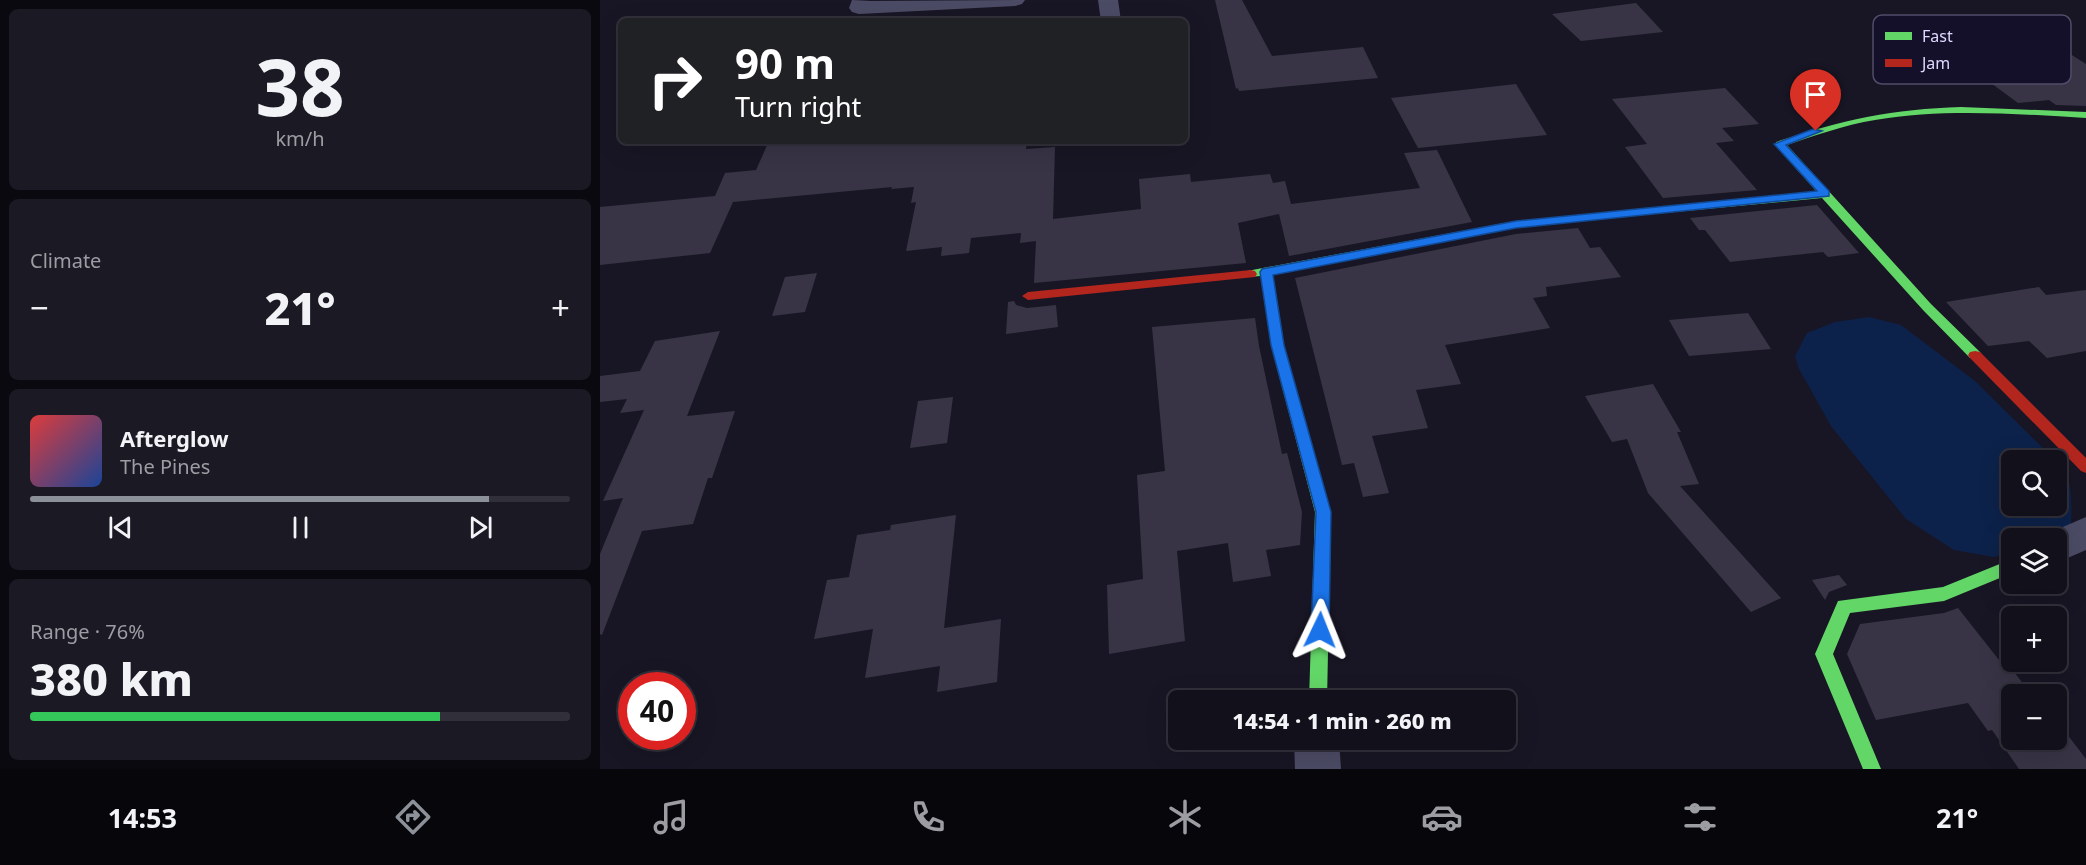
<!DOCTYPE html>
<meta charset="utf-8">
<style>
:root{--surface:#12101b;--page:#1b1924;--text:#f1f3f6;--muted:#9c9da3;--line:#31303a;--accent:#8c9099}
body{margin:0;font-family:"Noto Sans",sans-serif;background:var(--page);color:var(--text);height:100vh;display:flex;flex-direction:column;font-size:22px;white-space:nowrap}
*{box-sizing:border-box;margin:0}
p{font-size:20px;color:var(--muted)}
.icon{flex:none;width:33px;height:33px;fill:none;stroke:currentColor;stroke-width:2;stroke-linecap:round;stroke-linejoin:round}
.map{position:relative;flex:1;overflow:hidden}
.side{display:flex;flex-direction:column;gap:9px;padding:9px;background:#0a090f;width:600px}
.side>*{flex:none}
.banner{position:absolute;left:18px;top:18px;width:570px;height:126px;border-radius:9px;box-shadow:0 6px 24px #0002,0 0 0 2px var(--line);background:#202124;color:#fff;overflow:hidden}
.controls{position:absolute;left:1401px;top:450px;display:grid;gap:12px}
.controls a{display:grid;place-items:center;width:66px;height:66px;border-radius:9px;background:var(--surface);box-shadow:0 6px 24px #0002,0 0 0 2px var(--line);font-size:30px}
.speed{position:absolute;left:18px;top:672px;display:flex;gap:12px;font-size:30px;font-weight:700;text-align:center}
.speed>*{display:grid;place-content:center;width:78px;height:78px;border-radius:50%;background:var(--surface);box-shadow:0 6px 24px #0002,0 0 0 2px var(--line);line-height:1}
.speed .limit{border:9px solid #d22;background:#fff;color:#111}
.pin{position:absolute;display:grid;place-items:center;width:51px;height:51px;color:#fff;margin:-62px -26px;border-radius:50% 50% 50% 0;rotate:-45deg;box-shadow:0 0 6px #0007}
.pin .icon{rotate:45deg}
.me{position:absolute;width:66px;margin:-33px;rotate:2deg;stroke-linejoin:round;filter:drop-shadow(0 0 4px #0008)}
.turn{display:flex;align-items:center;gap:21px;height:126px;padding:0 18px;font-size:27px}
.turn .icon{width:78px;height:78px;stroke-width:2.5}
.turn b{display:block;font-size:42px;line-height:51px}
.big{font-size:45px;font-weight:800;line-height:1.1}
.side .tile{flex:1;display:flex;flex-direction:column;justify-content:center;gap:9px;min-width:0;padding:0 21px;border-radius:9px;background:var(--page)}
.side .dial{align-items:center;gap:0}
.dial b{font-size:78px;line-height:1}
.song{display:flex;align-items:center;gap:18px}
.cover{width:72px;height:72px;border-radius:9px;background:linear-gradient(135deg,hsl(0 70% 55%),hsl(220 70% 35%))}
.played{height:6px;border-radius:3px;background:linear-gradient(90deg,var(--accent) 85%,var(--line) 85%)}
.keys{display:flex;justify-content:space-around;direction:ltr}
.heat{display:flex;justify-content:space-between;align-items:center;font-size:33px;direction:ltr}
.charge{height:9px;border-radius:4px;background:linear-gradient(90deg,#34c759 76%,var(--line) 0)}
.trip{position:absolute;left:568px;top:690px;width:348px;height:60px;border-radius:9px;background:var(--surface);box-shadow:0 6px 24px #0002,0 0 0 2px var(--line);font-weight:800;line-height:60px;text-align:center}
.tabs{display:flex;height:96px;justify-content:space-around;align-items:center;background:#07060b;color:var(--muted)}
.tabs .icon{width:42px;height:42px}
.tabs .active{color:var(--accent)}
.tabs b{font-size:27px;color:var(--text)}
main{display:flex;flex:1;min-height:0}
.map>svg:first-child{display:block}
.water{fill:#0d224a}
.building{fill:#383446}
.lines{fill:none;stroke-linecap:round;stroke-linejoin:round}
.street{fill:#4c4b65;fill-rule:evenodd}
.fast{fill:#63d668;fill-rule:evenodd}
.jam{fill:#b3261e;fill-rule:evenodd}
.route{fill:#1a73e8;stroke:#114b97;stroke-width:1.5}
.key{fill:#15102a;stroke:#514c6a;stroke-width:1.5}
.key-label{font-size:16px;fill:#ded9ff}
</style>
<main>
<section class="side">
<div class="tile dial"><b>38</b><p>km/h</p></div>
<div class="tile"><p>Climate</p>
<div class="heat"><a>−</a><b class="big">21°</b><a>+</a></div>
</div>
<div class="tile">
<div class="song"><i class="cover"></i><div><b>Afterglow</b><p>The Pines</p></div></div>
<div class="played"></div>
<div class="keys"><svg class="icon" aria-label="previous" viewBox="0 0 24 24"><path d="M18 5L8 12l10 7zM5 5v14"/></svg><svg class="icon" aria-label="pause" viewBox="0 0 24 24"><path d="M8 5v14M16 5v14"/></svg><svg class="icon" aria-label="next" viewBox="0 0 24 24"><path d="M6 5l10 7-10 7zM19 5v14"/></svg></div>
</div>
<div class="tile"><p>Range · 76%</p><b class="big">380 km</b><div class="charge"></div></div>
</section>
<div class="map">
<svg width="1486" height="769" viewBox="0 0 1486 769">
<rect width="100%" height="100%" fill="#181624"/>
<!-- water -->
<path class="water" d="M1269 317 1301 325 1375 381 1455 460H1412V506H1456L1457 462C1475 480 1471 502 1471 526L1448 538H1412L1411 552 1394 557 1354 550 1306 519 1231 426 1199 369 1195 356 1207 333 1235 322Z"/>
<!-- building -->
<g class="building">
<path d="M615 0H642L672 56 763 47 778 78 639 91 638 88 636 89Z"/>
<path d="M1036 3 1063 32 981 41 952 14Z"/>
<path d="M1448 40 1486 64V106L1456 105 1449 100 1418 103 1346 50Z"/>
<path d="M916 84 947 135 818 148 791 98Z"/>
<path d="M1125 88 1159 124 1122 128 1134 141 1116 143 1157 190 1063 198 1025 147 1047 144 1012 99Z"/>
<path d="M169 141H427L426 149 455 147 453 219 541 209 539 179 590 174 591 182 670 174 673 183 685 181 691 204 820 188 804 153 837 150 872 222 689 256 679 214 638 223 646 263 434 283 436 241 420 243 421 233 371 238 369 253 341 256 342 247 306 251 316 202 311 203 314 187 291 189 292 187 133 202 110 253 0 265V207L115 196 125 173 156 170Z"/>
<path d="M1217 205 1259 253 1228 257 1223 252 1130 262 1105 230H1099L1090 218Z"/>
<path d="M978 228 990 248 1000 247 1021 277 946 287 947 296 933 298 950 328 845 345 861 384 816 390 828 428 772 436 789 493 763 497 754 463 742 465 695 278 916 234Z"/>
<path d="M217 273 205 312 172 316 185 277Z"/>
<path d="M1439 287 1446 295 1486 290V351L1447 358 1429 341 1388 346 1346 302Z"/>
<path d="M414 301 416 305 427 308 456 305 458 327 406 334 408 302Z"/>
<path d="M1148 313 1171 349 1089 356 1069 320Z"/>
<path d="M655 318 659 346 682 454 687 453 702 512 700 545 666 550 671 576 633 582 628 543 577 551 585 641 509 654 507 585 543 579 537 475 565 471 552 327Z"/>
<path d="M120 331 87 416 135 411 112 478H108L93 524 42 531 2 635 0 634V554L23 498 3 501 44 410 20 413 27 399 0 402V376L40 371 55 341Z"/>
<path d="M1053 384 1081 432H1077L1099 484 1080 486 1181 598 1151 612 1048 493 1027 439 1012 442 985 396Z"/>
<path d="M353 397 347 443 310 448 318 401Z"/>
<path d="M356 515 344 628 401 619 397 682 337 692 340 666 265 678 273 629 214 639 227 580 249 577 257 535 290 530 291 525Z"/>
<path d="M1239 575 1247 585 1229 592 1225 600 1212 580Z"/>
<path d="M1358 608 1403 665 1408 664 1431 694H1412V740H1456V725H1460L1486 759V769H1419L1392 730 1388 731 1368 703 1276 720 1247 654 1260 624 1344 613Z"/>
</g>
<g class="lines">
<!-- street -->
<g class="street">
<path d="M252 0 271 1 425 0 422 4 415 6 259 14 252 12 249 8Z"/>
<path d="M498 0H518L521 21H501Z"/>
<path d="M1486 517V550L1456 563V538H1441L1442 536Z"/>
<path d="M694 740H739L741 769H695Z"/>
</g>
<!-- fast -->
<g class="fast">
<path d="M1361 107 1486 112V118C1416 114 1344 108 1275 120 1245 125 1216 135 1187 145L1331 304 1380 352 1382 355 1380 358H1370L1323 310 1222 198 916 227 672 274 683 345 731 512 727 700H709L715 512 671 345 661 276 647 277 645 274 647 271 916 221 1217 192 1176 146V142C1241 120 1293 109 1361 107Z"/>
<path d="M1412 559V573L1344 601 1250 613 1233 654 1281 769H1263L1215 654 1238 601 1343 587Z"/>
</g>
<!-- jam -->
<g class="jam">
<path d="M651 270 655 271 657 274 655 277 428 300 422 296 428 292Z"/>
<path d="M1375 351 1380 352 1486 458V473L1481 471 1370 358 1368 355 1370 352Z"/>
</g>
</g>
<!-- route -->
<path class="route" d="M1213 129 1222 131 1186 145 1229 191V196L916 228 673 275 684 345 731 512 729 630 726 635 720 638 714 635 711 630 716 512 671 345 660 272 662 269 916 221 1217 191 1174 144Z"/>
<!-- legend -->
<rect x="1273" y="15" width="198" height="69" rx="9" class="key"/>
<rect x="1285" y="32" width="27" height="8" fill="#63d668"/>
<rect x="1285" y="59" width="27" height="8" fill="#b3261e"/>
<g class="key-label">
<text x="1322" y="42">Fast</text>
<text x="1322" y="69">Jam</text>
</g>
</svg>
<div class="controls">
<a><svg class="icon" aria-label="search" viewBox="0 0 24 24"><circle cx="10" cy="10" r="6"/><path d="M15 15l6 6"/></svg></a>
<a><svg class="icon" aria-label="layers" viewBox="0 0 24 24"><path d="M12 4l9 5-9 5-9-5zM3 14l9 5 9-5"/></svg></a>
<a>+</a>
<a>−</a>
</div>
<div class="speed"><div class="limit">40</div></div>
<div class="pin" style="left:1216px;top:131px;background:#d93025"><svg class="icon" aria-label="arrive" viewBox="0 0 24 24"><path d="M6 21V4h12l-3 4 3 4H6"/></svg></div>
<svg class="me" style="left:720px;top:630px" viewBox="-20 -20 40 40"><path d="M0-17L14 15 0 8-14 15z" fill="#1a73e8" stroke="#fff" stroke-width="4"/></svg>
<div class="trip">14:54 · 1 min · 260 m</div>
<div class="banner">
<div class="turn"><svg class="icon" aria-label="right" viewBox="0 0 24 24"><path d="M7 20v-9h11M14 6l5 5-5 5"/></svg><div><b>90 m</b>Turn right</div></div>
</div>
</div>
</main>
<nav class="tabs">
<b>14:53</b>
<svg class="icon active" aria-label="directions" viewBox="0 0 24 24"><path d="M12 3l9 9-9 9-9-9zM9 14v-3h6M13 9l2 2-2 2"/></svg>
<svg class="icon" aria-label="music" viewBox="0 0 24 24"><path d="M9 18V5l10-2v13"/><circle cx="6" cy="18" r="3"/><circle cx="16" cy="16" r="3"/></svg>
<svg class="icon" aria-label="phone" viewBox="0 0 24 24"><path d="M5 4h4l2 5-3 2q2 4 5 5l2-3 5 2v4C11 20 4 13 5 4z"/></svg>
<svg class="icon" aria-label="climate" viewBox="0 0 24 24"><path d="M12 3v18M4 7l16 10M4 17L20 7"/></svg>
<svg class="icon" aria-label="car" viewBox="0 0 24 24"><path d="M5 17H2v-5l4-1 3-4h7l3 4 3 1v5h-3M9 17h6M6 11h13"/><circle cx="7" cy="17" r="2"/><circle cx="17" cy="17" r="2"/></svg>
<svg class="icon" aria-label="filters" viewBox="0 0 24 24"><path d="M4 7h16M4 17h16"/><circle cx="9" cy="7" r="2"/><circle cx="15" cy="17" r="2"/></svg>
<b>21°</b>
</nav>
